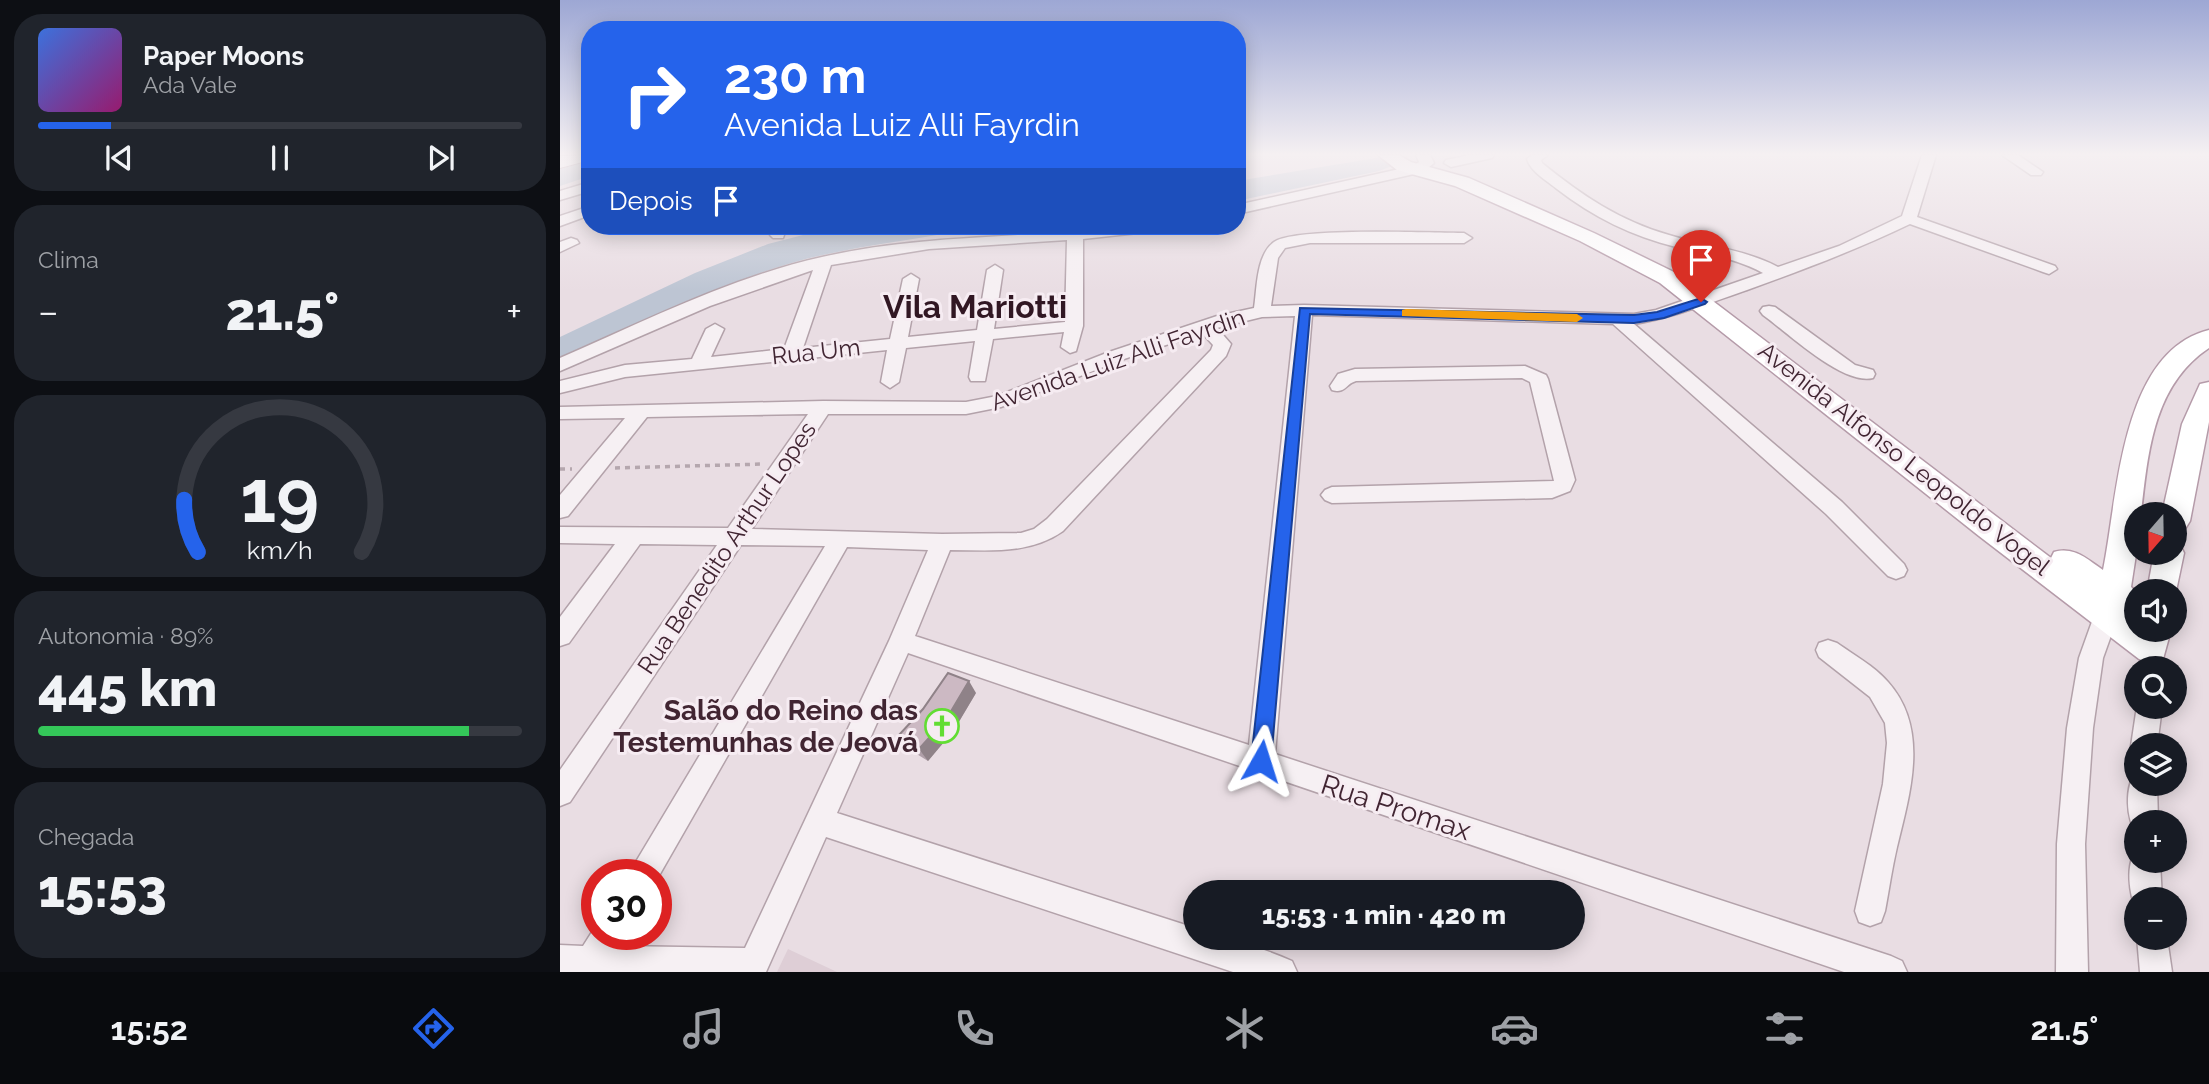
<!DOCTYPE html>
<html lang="pt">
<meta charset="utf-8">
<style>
:root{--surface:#171b24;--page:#20242c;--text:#f1f3f6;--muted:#9ea1a6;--line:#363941;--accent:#2563eb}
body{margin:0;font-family:Raleway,sans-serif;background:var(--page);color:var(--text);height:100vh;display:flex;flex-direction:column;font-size:26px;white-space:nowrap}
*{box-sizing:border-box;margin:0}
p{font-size:23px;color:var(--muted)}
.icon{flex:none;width:38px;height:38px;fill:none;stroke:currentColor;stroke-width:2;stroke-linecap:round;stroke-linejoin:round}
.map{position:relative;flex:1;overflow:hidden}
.details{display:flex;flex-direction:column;gap:14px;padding:14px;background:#0d0f14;width:560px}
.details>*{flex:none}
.hud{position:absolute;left:21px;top:21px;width:665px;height:214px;border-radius:28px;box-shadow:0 4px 18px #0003;background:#2563eb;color:#fff;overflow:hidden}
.needle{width:46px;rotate:200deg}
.fabs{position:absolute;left:1564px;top:502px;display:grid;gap:14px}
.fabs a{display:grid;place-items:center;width:63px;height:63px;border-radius:50%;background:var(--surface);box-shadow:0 4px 18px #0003;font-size:35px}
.speed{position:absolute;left:21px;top:859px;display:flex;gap:14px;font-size:35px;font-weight:700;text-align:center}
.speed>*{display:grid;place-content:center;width:91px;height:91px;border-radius:50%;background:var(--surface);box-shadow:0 4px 18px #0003;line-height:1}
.speed .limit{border:10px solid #d22;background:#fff;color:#111}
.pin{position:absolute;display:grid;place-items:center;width:60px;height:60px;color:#fff;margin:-72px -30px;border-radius:50% 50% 50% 0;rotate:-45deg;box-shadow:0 0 7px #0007}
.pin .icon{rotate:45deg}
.me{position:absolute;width:77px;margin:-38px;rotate:6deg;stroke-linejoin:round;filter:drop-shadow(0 0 5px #0008)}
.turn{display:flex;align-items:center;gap:24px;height:147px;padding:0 28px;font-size:32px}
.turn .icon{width:91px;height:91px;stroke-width:2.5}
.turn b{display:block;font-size:49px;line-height:60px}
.then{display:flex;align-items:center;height:66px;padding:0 28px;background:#0003;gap:14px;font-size:26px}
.big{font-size:52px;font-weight:800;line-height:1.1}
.details .card{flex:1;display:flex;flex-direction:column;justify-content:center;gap:10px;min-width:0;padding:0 24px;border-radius:28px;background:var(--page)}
.details .dial{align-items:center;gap:0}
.dial svg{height:182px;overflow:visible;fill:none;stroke:var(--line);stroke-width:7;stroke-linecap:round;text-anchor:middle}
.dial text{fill:var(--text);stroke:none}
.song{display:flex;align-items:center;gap:21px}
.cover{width:84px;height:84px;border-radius:10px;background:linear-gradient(135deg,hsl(220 70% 55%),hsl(320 70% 35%))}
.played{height:7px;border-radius:4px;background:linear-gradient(90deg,var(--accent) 15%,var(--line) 15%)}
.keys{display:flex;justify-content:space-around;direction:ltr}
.heat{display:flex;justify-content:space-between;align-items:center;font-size:38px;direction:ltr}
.charge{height:10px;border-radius:5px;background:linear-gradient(90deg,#34c759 89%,var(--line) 0)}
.trip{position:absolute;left:623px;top:880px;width:402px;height:70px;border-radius:35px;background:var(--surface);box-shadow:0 4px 18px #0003;font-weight:800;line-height:70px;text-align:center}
.dock{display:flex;height:112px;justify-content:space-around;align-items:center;background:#090b0e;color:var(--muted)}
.dock .icon{width:49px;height:49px}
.dock .on{color:var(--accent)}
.dock b{font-size:32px;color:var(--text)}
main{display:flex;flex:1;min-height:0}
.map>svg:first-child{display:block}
.built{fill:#deced6}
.green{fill:#bdc5d3}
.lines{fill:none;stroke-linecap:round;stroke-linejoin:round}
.minor-casing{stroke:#b3a2aa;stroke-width:3}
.major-casing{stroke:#b59ba9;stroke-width:3}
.highway-casing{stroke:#a18392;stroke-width:2}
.path{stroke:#b5a7ae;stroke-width:3.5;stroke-dasharray:5 5;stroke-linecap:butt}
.minor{fill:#f6f0f3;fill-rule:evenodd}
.major{fill:#fff;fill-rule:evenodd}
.highway{fill:#fff;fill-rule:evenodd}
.wall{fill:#af9fa8}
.shaded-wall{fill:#8f8288}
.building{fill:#ccb9c3;stroke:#8f8288;stroke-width:2}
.route{fill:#2563eb;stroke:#184099;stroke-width:2}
.slow{fill:#f59e0b}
.labels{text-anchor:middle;stroke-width:6;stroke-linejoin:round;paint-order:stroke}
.street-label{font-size:24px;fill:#412532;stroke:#f6ecf2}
.near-poi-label{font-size:28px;font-weight:bold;fill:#412532;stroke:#f6ecf2;text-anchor:end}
.near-street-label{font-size:28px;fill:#412532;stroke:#f6ecf2}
.district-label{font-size:32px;font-weight:bold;fill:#311723;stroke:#f6ecf2}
</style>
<main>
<section class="details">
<div class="card">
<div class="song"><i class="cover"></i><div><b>Paper Moons</b><p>Ada Vale</p></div></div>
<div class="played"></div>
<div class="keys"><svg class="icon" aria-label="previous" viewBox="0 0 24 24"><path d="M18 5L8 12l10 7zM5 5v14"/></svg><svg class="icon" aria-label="pause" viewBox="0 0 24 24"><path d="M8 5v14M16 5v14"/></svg><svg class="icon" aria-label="next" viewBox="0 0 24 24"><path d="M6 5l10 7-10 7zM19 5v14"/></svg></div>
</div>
<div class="card"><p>Clima</p>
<div class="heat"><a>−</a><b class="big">21.5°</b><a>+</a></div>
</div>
<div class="card dial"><svg viewBox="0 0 100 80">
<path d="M14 69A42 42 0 1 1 86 69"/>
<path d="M14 69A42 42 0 0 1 8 46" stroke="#2563eb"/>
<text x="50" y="56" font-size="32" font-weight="700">19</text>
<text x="50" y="72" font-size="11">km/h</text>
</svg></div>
<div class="card"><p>Autonomia · 89%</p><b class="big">445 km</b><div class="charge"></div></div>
<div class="card"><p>Chegada</p><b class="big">15:53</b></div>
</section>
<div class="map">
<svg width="1649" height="972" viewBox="0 0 1649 972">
<rect width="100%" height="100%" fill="#e9dde3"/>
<!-- built -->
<path class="built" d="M228 949 277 972H217Z"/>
<!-- green -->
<g class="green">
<path d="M822 157 837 164 819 171 677 201V181Z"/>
<path d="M30 161V176L0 186V169Z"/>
<path d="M278 226H422C358 241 291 245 228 264 149 288 76 326 0 357V337L135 273 208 244Z"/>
</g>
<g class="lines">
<!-- minor casing -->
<g class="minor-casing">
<g id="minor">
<path d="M856 155H870L874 163 863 172 677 214V205L853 166 859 162Z"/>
<path d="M910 155H934L932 158 891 167 884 163 886 160Z"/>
<path d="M972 155H988L981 160 982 163C1021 195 1060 221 1109 235 1145 246 1184 249 1218 267L1279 246 1342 216 1362 155H1376L1357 217 1495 266 1497 269 1489 274 1483 272 1350 224C1296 250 1242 270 1187 290 1149 303 1113 318 1074 324L1282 502 1344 564 1347 570 1344 576 1336 579 1328 576 1266 514 1053 324 752 315 715 754 1331 956 1342 961 1347 972H1284L348 653 277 813 635 928V938C670 938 700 947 732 961L737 972H673L266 837 206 972H0V945L23 946 37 924V934H63L58 946 185 948 329 641 368 550 287 547 96 881V875H68L265 546 181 545 10 802 0 806V770L157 545 80 544 9 643 0 646V617L55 544 0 543V527L168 528 248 414 87 417 8 516 0 518V495L65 418 0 419V407L263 401 406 402 437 396 549 352 657 316 694 308C697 289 696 255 714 242 735 227 871 233 904 233L912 238 904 243H750L725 248 718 258 711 306 744 305 1074 314 1096 310 1203 273C1176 258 1146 254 1116 247 1072 236 1033 217 997 189 986 180 971 172 967 159ZM735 316 689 745 355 636 390 550C429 550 469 555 503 531L666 356 671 344 657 328 702 317ZM642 333 653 345 651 350 487 519 474 529 461 533 382 534 192 529 268 414H406L441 407 561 360Z"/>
<path d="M1442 155H1458L1483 172 1481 175H1471Z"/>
<path d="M30 182V191L0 200V191Z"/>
<path d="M30 206V215L0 226V216Z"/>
<path d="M213 226H227L223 238H213L210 235Z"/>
<path d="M564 226H604L596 231 523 239V326L516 351 510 353 501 347 504 332 433 339 425 381H411L409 377 415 341 346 348 339 382 330 388 321 382 327 350 65 377 0 393V381L65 365 132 359 146 329 155 324 164 329 151 357 224 349 253 270 150 306 0 371V358C85 321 172 277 262 257 361 234 463 239 564 226ZM507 240 505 322 434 329 443 270 435 265 427 270 417 330 348 337 359 279 351 274 343 279 330 339 243 348 271 265 369 249Z"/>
<path d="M11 238 17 240 19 243 0 252V242Z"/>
<path d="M1209 306 1215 307 1295 365 1313 370 1315 374 1313 378C1283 386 1227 332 1203 315L1200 311 1203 307Z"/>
<path d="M965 366 986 375 988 379 1015 480 1010 491 992 498 772 503 765 500 761 495 765 490 772 487 994 481 970 382 962 378 796 381C785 384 786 394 772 390L770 386 778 374 795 369Z"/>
<path d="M1551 592 1559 595 1563 602 1543 658 1533 728 1525 844 1528 972H1496L1497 844 1507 728 1519 658 1539 602 1543 595Z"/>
<path d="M1268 640 1277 643C1294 655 1314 666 1328 682 1370 729 1350 793 1337 847 1332 868 1329 890 1325 911L1321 922 1310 926 1299 922 1295 911 1323 784 1327 743 1325 723 1310 697 1259 657 1256 650 1259 643Z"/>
<path d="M1577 706 1602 707 1597 746H1577V755L1571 746Z"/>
<path d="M1577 773V784H1597L1598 822H1577V833C1566 822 1564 783 1577 773Z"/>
<path d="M1577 850V861H1600L1602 900H1577V911C1569 895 1565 863 1577 850Z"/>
<path d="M1577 937 1607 938 1612 972H1580Z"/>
</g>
</g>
<!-- major casing -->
<g class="major-casing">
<g id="major">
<path d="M818 155H839L851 162 909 178 1034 233 1116 273 1491 558 1494 552C1514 546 1527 559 1543 570 1558 498 1560 352 1649 330V348C1593 385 1588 453 1581 514H1577V548L1571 587 1577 592V630H1611L1603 659 1591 663 1579 659 1419 536 1100 283 1020 241 895 186 837 170Z"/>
<path d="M1649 382V422L1630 521 1625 529 1615 532V514H1602L1622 424 1640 384Z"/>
<path d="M1615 543 1620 545 1624 553 1615 596V592H1587L1594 553H1615Z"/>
</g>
</g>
<!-- highway casing -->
<g class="highway-casing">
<path id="highway" d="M30 155V160L0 168V156Z"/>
</g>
<!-- path -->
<g class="path">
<path d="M55 468 204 464"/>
<path d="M0 469H12"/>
</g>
<!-- minor -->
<use href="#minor" class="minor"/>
<!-- major -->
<use href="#major" class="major"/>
<!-- highway -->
<use href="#highway" class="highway"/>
</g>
<!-- wall -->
<path class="wall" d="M416 693 394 730 368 761 347 748 338 736Z"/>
<!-- shaded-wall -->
<path class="shaded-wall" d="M409 681 416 693 394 730 368 761 359 749Z"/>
<!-- building -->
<path class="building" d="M388 673 409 681 387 718 359 749 338 736 363 709Z"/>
<!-- sky -->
<linearGradient id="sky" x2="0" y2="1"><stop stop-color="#9da7d4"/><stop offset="0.53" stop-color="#f5f0f2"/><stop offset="1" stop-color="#f5f0f2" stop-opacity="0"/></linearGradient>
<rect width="1649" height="291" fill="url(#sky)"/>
<!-- route -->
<path class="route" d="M1141 298 1147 302 1145 304 1104 318 1074 323 750 314 711 761 708 767 701 770 694 767 691 761 740 308 1074 315 1097 312Z"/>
<!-- slow -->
<path class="slow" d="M846 309 1017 314 1023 318 1017 322 842 316V310Z"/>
<!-- icons -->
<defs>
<g id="church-ring" transform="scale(1.75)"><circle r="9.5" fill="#f6ecf2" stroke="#62dd33" stroke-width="1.5"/><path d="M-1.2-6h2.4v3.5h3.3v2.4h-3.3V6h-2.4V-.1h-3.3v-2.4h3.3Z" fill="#62dd33"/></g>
</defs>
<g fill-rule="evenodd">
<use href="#church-ring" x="382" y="726"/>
</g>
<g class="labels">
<!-- street labels -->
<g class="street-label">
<text transform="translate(256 352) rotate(-6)" y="8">Rua Um</text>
<text transform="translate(558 360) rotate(-19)" y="8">Avenida Luiz Alli Fayrdin</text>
<text transform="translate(1344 459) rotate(38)" y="8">Avenida Alfonso Leopoldo Vogel</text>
<text transform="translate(167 548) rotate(-56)" y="8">Rua Benedito Arthur Lopes</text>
</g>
<!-- near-poi labels -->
<g class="near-poi-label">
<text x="358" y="720">Salão do Reino das<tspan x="358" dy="32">Testemunhas de Jeová</tspan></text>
</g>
<!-- near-street labels -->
<g class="near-street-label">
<text transform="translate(836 807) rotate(18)" y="10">Rua Promax</text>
</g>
<!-- district labels -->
<g class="district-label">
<text x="415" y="318">Vila Mariotti</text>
</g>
</g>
</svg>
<div class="fabs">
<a><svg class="needle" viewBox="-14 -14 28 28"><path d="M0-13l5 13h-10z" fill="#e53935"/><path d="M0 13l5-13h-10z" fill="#9ea1a6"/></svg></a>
<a><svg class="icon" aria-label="sound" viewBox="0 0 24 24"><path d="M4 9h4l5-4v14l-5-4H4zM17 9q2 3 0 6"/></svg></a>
<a><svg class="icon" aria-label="search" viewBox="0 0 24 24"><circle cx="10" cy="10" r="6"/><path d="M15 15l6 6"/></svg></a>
<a><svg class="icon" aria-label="layers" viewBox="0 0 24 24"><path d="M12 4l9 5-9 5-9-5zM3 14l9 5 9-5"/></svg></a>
<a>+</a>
<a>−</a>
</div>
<div class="speed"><div class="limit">30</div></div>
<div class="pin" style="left:1141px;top:302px;background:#d93025"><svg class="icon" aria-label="arrive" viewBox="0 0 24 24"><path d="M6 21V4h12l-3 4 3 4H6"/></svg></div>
<svg class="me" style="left:701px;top:761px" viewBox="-20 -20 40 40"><path d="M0-17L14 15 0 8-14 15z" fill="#2563eb" stroke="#fff" stroke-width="4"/></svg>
<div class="trip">15:53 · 1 min · 420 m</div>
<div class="hud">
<div class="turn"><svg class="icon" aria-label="right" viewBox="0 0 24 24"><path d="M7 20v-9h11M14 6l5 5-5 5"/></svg><div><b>230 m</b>Avenida Luiz Alli Fayrdin</div></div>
<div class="then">Depois<svg class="icon" aria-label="arrive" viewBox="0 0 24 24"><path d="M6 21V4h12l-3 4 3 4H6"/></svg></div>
</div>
</div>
</main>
<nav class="dock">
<b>15:52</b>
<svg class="icon on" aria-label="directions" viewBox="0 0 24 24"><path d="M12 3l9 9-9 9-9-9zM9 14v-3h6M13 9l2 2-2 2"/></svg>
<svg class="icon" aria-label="music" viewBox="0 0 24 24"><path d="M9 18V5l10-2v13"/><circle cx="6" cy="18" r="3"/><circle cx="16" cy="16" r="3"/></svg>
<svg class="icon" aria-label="phone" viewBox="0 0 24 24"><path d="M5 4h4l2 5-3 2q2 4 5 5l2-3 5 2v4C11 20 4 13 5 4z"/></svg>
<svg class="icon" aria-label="climate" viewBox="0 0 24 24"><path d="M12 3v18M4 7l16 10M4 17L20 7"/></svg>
<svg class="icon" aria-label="car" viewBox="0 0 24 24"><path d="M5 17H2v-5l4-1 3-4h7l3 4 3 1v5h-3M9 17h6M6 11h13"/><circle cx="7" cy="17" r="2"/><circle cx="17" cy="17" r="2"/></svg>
<svg class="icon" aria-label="filters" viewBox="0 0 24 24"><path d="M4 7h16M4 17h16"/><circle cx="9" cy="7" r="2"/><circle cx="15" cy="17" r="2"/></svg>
<b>21.5°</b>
</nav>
